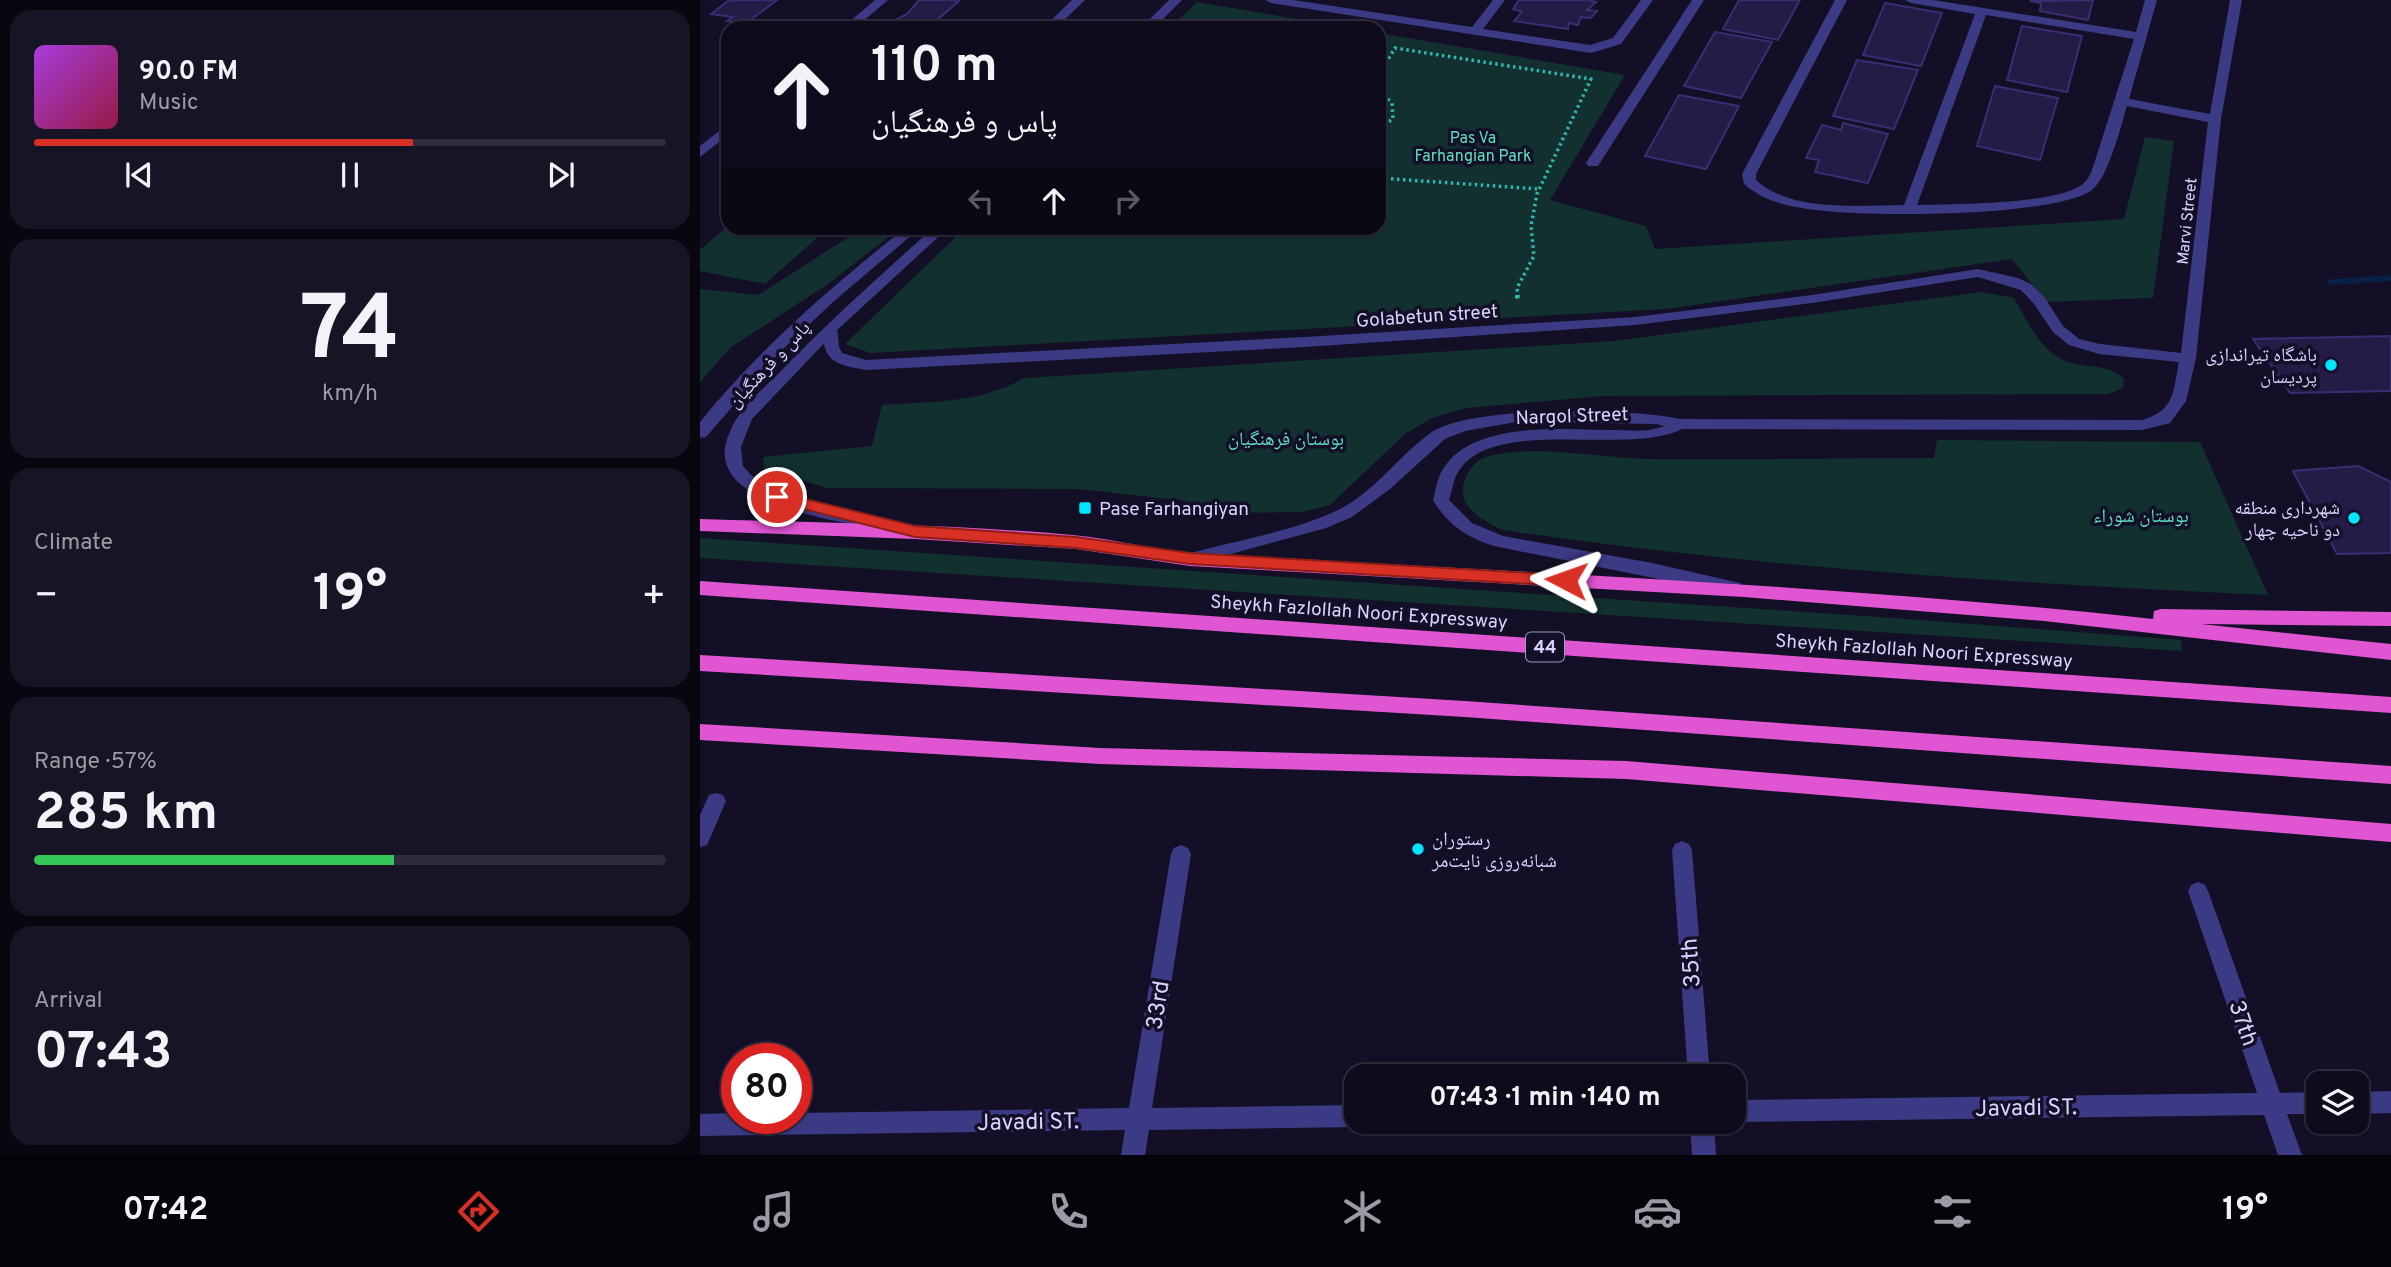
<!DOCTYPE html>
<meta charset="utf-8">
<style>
:root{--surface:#0e0b1c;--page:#171425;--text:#f1f3f6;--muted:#9b9ba3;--line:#2e2b3b;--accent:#d93025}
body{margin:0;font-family:Overpass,"Noto Naskh Arabic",sans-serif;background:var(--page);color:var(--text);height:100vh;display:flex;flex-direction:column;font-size:26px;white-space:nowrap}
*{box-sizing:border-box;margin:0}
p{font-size:23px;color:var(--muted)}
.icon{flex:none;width:38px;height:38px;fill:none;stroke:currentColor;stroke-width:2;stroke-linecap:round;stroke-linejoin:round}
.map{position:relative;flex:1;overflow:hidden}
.panel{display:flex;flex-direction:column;gap:10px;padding:10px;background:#08060f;width:700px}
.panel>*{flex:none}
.hud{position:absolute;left:21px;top:21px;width:665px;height:214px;border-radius:21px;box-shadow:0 2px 5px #0004,0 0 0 2px var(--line);background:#0e0b1c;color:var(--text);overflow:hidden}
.controls{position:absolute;left:1606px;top:1071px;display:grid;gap:14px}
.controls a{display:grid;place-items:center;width:63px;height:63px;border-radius:14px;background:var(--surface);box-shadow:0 2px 5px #0004,0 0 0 2px var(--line);font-size:35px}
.speed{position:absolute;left:21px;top:1043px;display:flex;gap:14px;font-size:35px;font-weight:700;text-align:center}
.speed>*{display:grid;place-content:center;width:91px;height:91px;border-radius:50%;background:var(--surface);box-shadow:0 2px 5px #0004,0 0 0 2px var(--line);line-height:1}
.speed .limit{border:10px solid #d22;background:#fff;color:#111}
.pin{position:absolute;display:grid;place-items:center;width:60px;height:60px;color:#fff;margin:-30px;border:4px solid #fff;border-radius:50%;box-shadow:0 2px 7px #0007}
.me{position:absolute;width:77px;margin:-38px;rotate:274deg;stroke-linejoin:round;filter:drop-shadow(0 0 5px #0008)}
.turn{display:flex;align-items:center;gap:24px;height:147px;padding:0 35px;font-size:32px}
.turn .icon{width:91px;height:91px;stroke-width:2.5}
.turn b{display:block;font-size:49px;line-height:60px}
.lanes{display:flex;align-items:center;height:66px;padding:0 35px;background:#0003;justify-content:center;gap:35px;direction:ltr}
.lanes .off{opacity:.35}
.big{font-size:52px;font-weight:700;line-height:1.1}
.panel .card{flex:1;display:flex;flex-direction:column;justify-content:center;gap:10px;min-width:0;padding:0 24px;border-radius:21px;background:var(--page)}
.panel .dial{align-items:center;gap:0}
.dial b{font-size:91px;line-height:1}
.song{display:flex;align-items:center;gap:21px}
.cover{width:84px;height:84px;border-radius:10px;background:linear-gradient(135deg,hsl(280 70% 55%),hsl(340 70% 35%))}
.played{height:7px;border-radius:4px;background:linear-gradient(90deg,var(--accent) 60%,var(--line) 60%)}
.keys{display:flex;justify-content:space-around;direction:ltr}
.heat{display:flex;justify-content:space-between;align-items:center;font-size:38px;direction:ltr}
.charge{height:10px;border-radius:5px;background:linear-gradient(90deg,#34c759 57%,var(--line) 0)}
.trip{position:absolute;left:644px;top:1064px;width:402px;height:70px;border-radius:21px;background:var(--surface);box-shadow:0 2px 5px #0004,0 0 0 2px var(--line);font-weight:700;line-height:70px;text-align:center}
.tab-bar{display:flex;height:112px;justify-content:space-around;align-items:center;background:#06040b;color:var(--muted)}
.tab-bar .icon{width:49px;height:49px}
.tab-bar .current{color:var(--accent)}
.tab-bar b{font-size:32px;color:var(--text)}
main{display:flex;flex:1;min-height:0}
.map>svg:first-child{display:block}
.green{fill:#12302f}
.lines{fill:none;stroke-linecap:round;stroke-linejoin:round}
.stream{fill:#0a1f44;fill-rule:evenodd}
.building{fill:#241b47;stroke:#3b2d73;stroke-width:2}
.path-far1{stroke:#2fb8b0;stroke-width:3.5;stroke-dasharray:2.5 3.5;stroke-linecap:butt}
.path{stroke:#2fb8b0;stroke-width:4.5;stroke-dasharray:3.5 5;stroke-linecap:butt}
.service{fill:#3d3a85;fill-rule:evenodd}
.minor{fill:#3d3a85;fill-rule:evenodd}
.tertiary{fill:#3d3a85;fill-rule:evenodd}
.trunk{fill:#e055d1;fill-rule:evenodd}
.route{fill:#d93025;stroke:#8d1f18;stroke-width:2}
.poi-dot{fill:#00e5ff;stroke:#130f26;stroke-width:2.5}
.labels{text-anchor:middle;stroke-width:7;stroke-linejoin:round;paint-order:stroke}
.far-park-label{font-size:16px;fill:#5fe0c0;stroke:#130f26}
.far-street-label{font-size:16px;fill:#d9d4ff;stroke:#130f26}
.shield{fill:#130f26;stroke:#9e99be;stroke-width:2}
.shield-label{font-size:18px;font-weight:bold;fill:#d9d4ff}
.street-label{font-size:19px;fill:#d9d4ff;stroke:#130f26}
.poi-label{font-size:19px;fill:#d9d4ff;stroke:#130f26;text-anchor:end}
.park-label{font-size:19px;fill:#5fe0c0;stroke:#130f26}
.near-street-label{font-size:23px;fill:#d9d4ff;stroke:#130f26}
</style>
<main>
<section class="panel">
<div class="card">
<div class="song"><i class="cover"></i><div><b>90.0 FM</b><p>Music</p></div></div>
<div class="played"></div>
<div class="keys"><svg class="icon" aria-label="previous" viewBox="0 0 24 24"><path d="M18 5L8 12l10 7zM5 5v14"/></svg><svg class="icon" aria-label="pause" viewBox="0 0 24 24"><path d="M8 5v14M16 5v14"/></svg><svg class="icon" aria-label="next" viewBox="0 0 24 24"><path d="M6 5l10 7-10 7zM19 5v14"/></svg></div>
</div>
<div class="card dial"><b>74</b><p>km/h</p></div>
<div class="card"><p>Climate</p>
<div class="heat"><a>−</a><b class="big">19°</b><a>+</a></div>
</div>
<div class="card"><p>Range · 57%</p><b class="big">285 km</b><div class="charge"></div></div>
<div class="card"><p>Arrival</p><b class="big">07:43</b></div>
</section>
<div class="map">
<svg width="1691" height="1155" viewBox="0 0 1691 1155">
<rect width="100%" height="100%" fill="#130f26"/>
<!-- green -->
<g class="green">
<path d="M497 2 650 28H470Z"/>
<path d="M679 33 925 75 850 200 946 226 955 249 1424 219 1445 137 1474 141 1453 298 1346 302 1312 259 966 309 170 353 145 344 265 228H679Z"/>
<path d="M28 226V228H128L65 284 0 271V250Z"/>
<path d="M163 228H200L128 284 30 348 0 382V289L58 295Z"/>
<path d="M1281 292 1314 298C1326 319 1339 347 1361 359 1381 370 1409 362 1424 379L1423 388 1408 394 904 396 766 408 732 418 705 434 630 505 602 512 537 513 485 501 380 489 127 488 64 469 63 457 172 446 182 405C236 401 276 404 325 378L914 341Z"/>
<path d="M1237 440 1500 442 1568 595C1312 583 1056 568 803 530 781 520 753 505 766 477 770 469 774 462 783 458 824 443 902 458 947 459 1043 460 1138 458 1234 458Z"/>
<path d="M0 538 1194 618 1481 640 1482 651 0 558Z"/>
</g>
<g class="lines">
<!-- stream -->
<path class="stream" d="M1691 275V281L1631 285 1626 282 1631 279Z"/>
</g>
<!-- building -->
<g class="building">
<path d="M36 0H77L45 24 27 21 33 17 11 14 28 1Z"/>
<path d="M219 0H260L228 28H180L207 14Z"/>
<path d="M819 0H888L896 2 887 10 897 11 891 18 881 17 878 25 869 23 868 29 814 21 822 12 813 9Z"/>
<path d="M1039 0H1100L1078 40 1023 29Z"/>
<path d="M1393 0 1388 20 1340 11 1341 3 1330 1Z"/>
<path d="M1185 3 1242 13 1221 66 1163 55Z"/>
<path d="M1322 26 1382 36 1367 92 1307 80Z"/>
<path d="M1015 32 1072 42 1041 98 984 86Z"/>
<path d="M1157 60 1218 70 1194 129 1133 116Z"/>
<path d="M1295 86 1358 98 1340 160 1277 146Z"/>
<path d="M979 95 1039 106 1006 169 945 156Z"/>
<path d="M1143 123 1188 134 1168 183 1115 172 1119 160 1106 158 1122 125 1141 130Z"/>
<path d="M1691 336V391L1590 393 1553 339Z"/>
<path d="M1658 466 1691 482V553L1637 554 1593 471Z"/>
</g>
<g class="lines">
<!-- path-far1 -->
<g class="path-far1">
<path d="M679 74 695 48 891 79 837 194 831 226 834 256 817 288 818 297"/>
<path d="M679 91 692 103 693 119 679 128"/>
<path d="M679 178 839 189"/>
</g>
<!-- path -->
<path class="path" d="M817 295 818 303"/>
<!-- service -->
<g class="service">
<path d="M175 0H188L155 28H142Z"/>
<path d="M372 0H385L356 28H343Z"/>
<path d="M28 124V135L0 157V146Z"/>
</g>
<!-- minor -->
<g class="minor">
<path d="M565 0H593L772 27 793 0H805L783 29 890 45 913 38 941 0H953L921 44 891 53 571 3Z"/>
<path d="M992 0H1004L898 166H888L886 163Z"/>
<path d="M1135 0H1147L1056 174V180C1092 213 1158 205 1204 205L1275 14 1211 3 1205 0H1233L1436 32 1445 0H1457L1429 99 1510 114 1530 0H1542L1521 119 1496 358 1486 401 1470 423 1442 430 982 429C927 457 789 414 757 474 753 481 752 492 749 500L772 523 803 536 952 563 1040 583 1043 588 1040 593 1034 594 794 546C766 537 748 525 733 500 736 490 737 478 743 469 772 421 862 429 910 430 927 430 948 433 964 426L957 424 816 422 765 431 745 439 690 489 652 517 626 528 490 565 484 563 481 559 484 555C534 540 590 533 638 510 675 492 699 455 732 432 772 405 932 408 980 419L1442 420C1475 411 1473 391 1479 362L1399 354 1369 345 1353 332 1334 304 1321 290 1278 277 1112 303 935 325 605 347 166 370C137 365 122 362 123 329L130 324 137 329 139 347 142 353 166 360 605 337 935 317 1112 295 1278 269 1318 278 1331 284 1345 298 1363 326 1379 339 1400 344 1481 353 1508 122 1427 106C1421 126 1408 178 1392 190 1353 218 1154 218 1102 208 1081 205 1061 199 1044 184L1042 174ZM1286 15 1434 39 1393 167C1391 172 1389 178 1385 182 1363 205 1251 204 1217 205Z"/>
<path d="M16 793 23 795 26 801 7 845 0 847V815L9 795Z"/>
<path d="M982 841 989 844 992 850 1010 1076H988L972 850 975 844Z"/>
<path d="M481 845 488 848 491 854 452 1108 656 1105V1122H665L664 1124 656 1127 449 1130 445 1155H421L425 1130 0 1136V1114L37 1113V1118H96V1113L429 1108 471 854 474 848Z"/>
<path d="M1498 882 1505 885 1508 891 1580 1093 1619 1092V1114H1587L1602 1155H1578L1564 1115 1034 1122H1033L1034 1100 1557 1093 1488 891 1491 885Z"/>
<path d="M1691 1091V1113L1657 1114V1092Z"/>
<path d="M990 1122H1014L1016 1155H992Z"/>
</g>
<!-- tertiary -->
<g class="tertiary">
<path d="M469 0H482L454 28H441Z"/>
<path d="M205 228H220L133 302 79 353 6 437 0 438V422C60 348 131 287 205 228Z"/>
<path d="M233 228H248L135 332 52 419 41 447 43 466 51 475 69 486 115 503 211 525 213 529 211 533 205 535C162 526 71 513 39 483 24 469 21 452 29 434 38 410 60 392 79 373 128 322 181 275 233 228Z"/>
</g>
<!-- trunk -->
<g class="trunk">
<path d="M0 519C124 523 249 524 373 535 414 539 455 550 496 553 815 573 1135 584 1453 619L1454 611 1461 609 1691 612V626L1501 624 1691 644V660L1344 621 1044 597 490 566 376 549 215 539 0 531Z"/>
<path d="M0 581 1691 697V713L0 595Z"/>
<path d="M0 655 765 701 1691 766V784L765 717 0 671Z"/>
<path d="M0 724 400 748 926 761 1691 824V842L926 779 400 764 0 740Z"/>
</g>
</g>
<!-- route -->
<path class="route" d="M77 492 215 526 376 537 490 553 866 575 874 580 866 586 490 564 376 548 215 537 72 501 70 497 72 494Z"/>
<!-- markers -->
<g class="poi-dot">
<circle cx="1631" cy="365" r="7"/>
<rect x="378" y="501" width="14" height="14" rx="3.5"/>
<circle cx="1654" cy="518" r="7"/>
<circle cx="718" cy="849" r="7"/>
</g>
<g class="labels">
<!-- far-park labels -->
<g class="far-park-label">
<text x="773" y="143">Pas Va<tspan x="773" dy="18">Farhangian Park</tspan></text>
</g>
<!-- far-street labels -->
<g class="far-street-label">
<text transform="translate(1486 221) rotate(-84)" y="6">Marvi Street</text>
</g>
<!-- shield labels -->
<rect class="shield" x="826" y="632.5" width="38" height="29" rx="5"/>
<g class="shield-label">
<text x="845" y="653">44</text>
</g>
<!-- street labels -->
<g class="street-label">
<text transform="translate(727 315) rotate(-4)" y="7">Golabetun street</text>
<text transform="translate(68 364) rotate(-47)" y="7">پاس و فرهنگیان</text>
<text transform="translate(872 415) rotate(-2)" y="7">Nargol Street</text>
<text transform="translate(659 611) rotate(4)" y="7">Sheykh Fazlollah Noori Expressway</text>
<text transform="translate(1224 650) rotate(4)" y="7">Sheykh Fazlollah Noori Expressway</text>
</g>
<!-- poi labels -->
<g class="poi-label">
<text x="1617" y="361">باشگاه تیراندازی<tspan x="1617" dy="22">پردیسان</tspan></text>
<text x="1640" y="514">شهرداری منطقه<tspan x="1640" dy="22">دو ناحیه چهار</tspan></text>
<text x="399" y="515" text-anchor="start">Pase Farhangiyan</text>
<text x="732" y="845" text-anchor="start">رستوران<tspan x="732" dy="22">شبانه‌روزی نایت‌مر</tspan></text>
</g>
<!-- park labels -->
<g class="park-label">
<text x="586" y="445">بوستان فرهنگیان</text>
<text x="1441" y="522">بوستان شوراء</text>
</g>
<!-- near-street labels -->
<g class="near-street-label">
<text transform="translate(990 963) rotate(-94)" y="8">35th</text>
<text transform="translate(457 1005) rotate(-81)" y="8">33rd</text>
<text transform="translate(1544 1023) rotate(71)" y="8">37th</text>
<text transform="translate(1326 1107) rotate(-1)" y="8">Javadi ST.</text>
<text transform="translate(328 1121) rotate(-1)" y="8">Javadi ST.</text>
</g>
</g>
</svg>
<div class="controls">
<a><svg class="icon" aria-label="layers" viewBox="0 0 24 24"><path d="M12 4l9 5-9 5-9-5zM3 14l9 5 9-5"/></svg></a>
</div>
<div class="speed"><div class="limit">80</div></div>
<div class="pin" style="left:77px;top:497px;background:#d93025"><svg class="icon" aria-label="arrive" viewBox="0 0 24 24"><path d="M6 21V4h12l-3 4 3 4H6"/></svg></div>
<svg class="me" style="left:866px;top:580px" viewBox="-20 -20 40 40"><path d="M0-17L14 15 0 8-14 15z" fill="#d93025" stroke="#fff" stroke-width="4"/></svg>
<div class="trip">07:43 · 1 min · 140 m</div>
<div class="hud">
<div class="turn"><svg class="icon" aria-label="ahead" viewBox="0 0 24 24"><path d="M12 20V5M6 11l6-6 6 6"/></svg><div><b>110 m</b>پاس و فرهنگیان</div></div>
<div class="lanes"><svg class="icon off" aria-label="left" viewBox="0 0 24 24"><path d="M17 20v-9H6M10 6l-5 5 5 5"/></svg><svg class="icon" aria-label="ahead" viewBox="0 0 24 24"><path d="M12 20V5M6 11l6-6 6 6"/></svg><svg class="icon off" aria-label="right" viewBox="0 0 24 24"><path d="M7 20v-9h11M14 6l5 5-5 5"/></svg></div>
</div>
</div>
</main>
<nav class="tab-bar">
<b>07:42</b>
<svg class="icon current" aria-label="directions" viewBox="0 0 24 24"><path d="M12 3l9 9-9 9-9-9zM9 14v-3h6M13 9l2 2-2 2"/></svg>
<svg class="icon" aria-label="music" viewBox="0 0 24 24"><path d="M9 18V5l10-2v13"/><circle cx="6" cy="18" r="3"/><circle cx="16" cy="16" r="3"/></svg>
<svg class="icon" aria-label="phone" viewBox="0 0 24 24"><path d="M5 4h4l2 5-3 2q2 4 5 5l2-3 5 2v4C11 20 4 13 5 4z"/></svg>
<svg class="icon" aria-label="climate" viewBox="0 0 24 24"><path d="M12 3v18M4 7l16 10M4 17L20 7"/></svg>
<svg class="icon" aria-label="car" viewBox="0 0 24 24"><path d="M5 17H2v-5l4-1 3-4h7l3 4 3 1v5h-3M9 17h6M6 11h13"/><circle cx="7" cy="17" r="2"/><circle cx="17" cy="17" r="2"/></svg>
<svg class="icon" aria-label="filters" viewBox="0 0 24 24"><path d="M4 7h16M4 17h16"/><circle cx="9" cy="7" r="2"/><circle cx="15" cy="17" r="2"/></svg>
<b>19°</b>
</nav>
